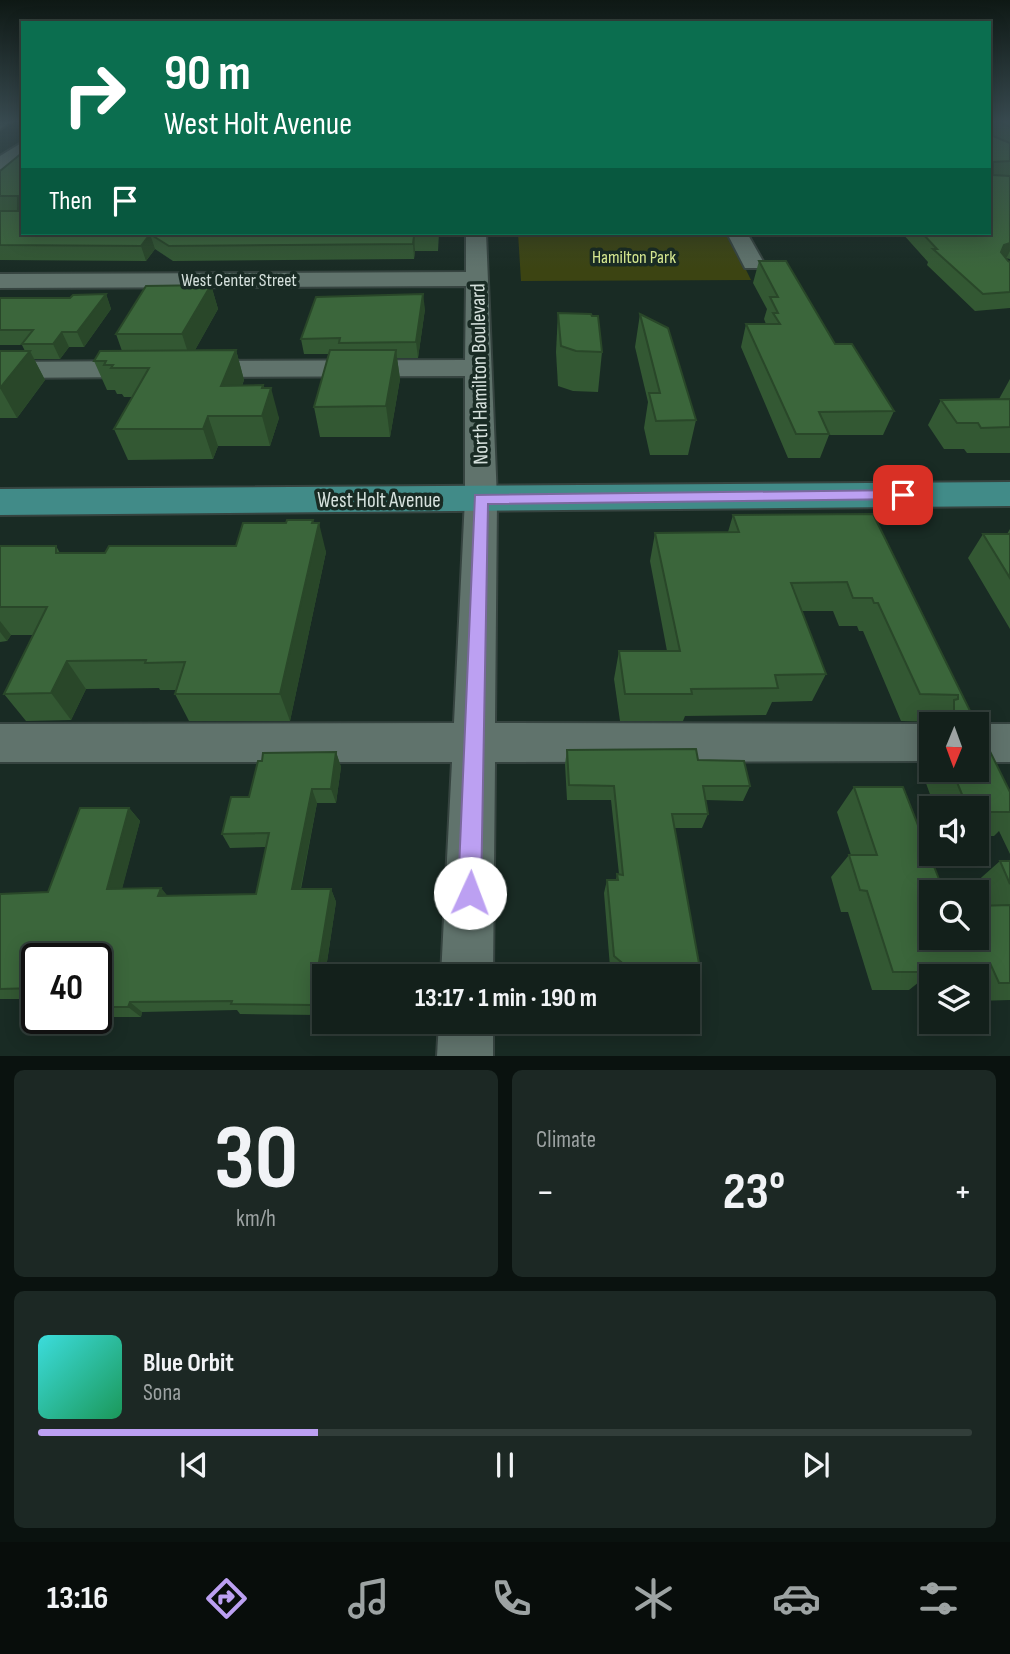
<!DOCTYPE html>
<meta charset="utf-8">
<style>
:root{--surface:#13201b;--page:#1c2824;--text:#f1f3f6;--muted:#9da3a3;--line:#323e3a;--accent:#bca0f2}
body{margin:0;font-family:"Sofia Sans Condensed",sans-serif;background:var(--page);color:var(--text);height:100vh;display:flex;flex-direction:column;font-size:26px;white-space:nowrap}
*{box-sizing:border-box;margin:0}
p{font-size:23px;color:var(--muted)}
.icon{flex:none;width:38px;height:38px;fill:none;stroke:currentColor;stroke-width:2;stroke-linecap:round;stroke-linejoin:round}
.map{position:relative;height:1056px;overflow:hidden}
.details{display:flex;flex-direction:column;gap:14px;padding:14px;background:#0a120f;flex:1}
.details>*{flex:none}
.top-card{position:absolute;left:21px;top:21px;width:970px;height:214px;border-radius:0px;box-shadow:0 4px 18px #0003,0 0 0 2px var(--line);background:#0b6e4f;color:#fff;overflow:hidden}
.needle{width:46px;rotate:181deg}
.controls{position:absolute;left:919px;top:712px;display:grid;gap:14px}
.controls a{display:grid;place-items:center;width:70px;height:70px;border-radius:0px;background:var(--surface);box-shadow:0 4px 18px #0003,0 0 0 2px var(--line);font-size:35px}
.speed{position:absolute;left:21px;top:943px;display:flex;gap:14px;font-size:35px;font-weight:700;text-align:center}
.speed>*{display:grid;place-content:center;width:91px;height:91px;border-radius:50%;background:var(--surface);box-shadow:0 4px 18px #0003,0 0 0 2px var(--line);line-height:1}
.speed .limit{border:4px solid #111;border-radius:10px;background:#fff;color:#111}
.pin{position:absolute;display:grid;place-items:center;width:60px;height:60px;color:#fff;margin:-30px;border-radius:14px;box-shadow:0 4px 10px #0006}
.me{position:absolute;width:77px;margin:-38px;rotate:2deg;stroke-linejoin:round;filter:drop-shadow(0 0 5px #0008)}
.turn{display:flex;align-items:center;gap:24px;height:147px;padding:0 28px;font-size:32px}
.turn .icon{width:91px;height:91px;stroke-width:2.5}
.turn b{display:block;font-size:49px;line-height:60px}
.then{display:flex;align-items:center;height:66px;padding:0 28px;background:#0003;gap:14px;font-size:26px}
.big{font-size:52px;font-weight:700;line-height:1.1}
.details .card{flex:1;display:flex;flex-direction:column;justify-content:center;gap:10px;min-width:0;padding:0 24px;border-radius:10px;background:var(--page)}
.details .dial{align-items:center;gap:0}
.dial b{font-size:91px;line-height:1}
.song{display:flex;align-items:center;gap:21px}
.cover{width:84px;height:84px;border-radius:10px;background:linear-gradient(135deg,hsl(180 70% 55%),hsl(150 70% 35%))}
.played{height:7px;border-radius:4px;background:linear-gradient(90deg,var(--accent) 30%,var(--line) 30%)}
.keys{display:flex;justify-content:space-around;direction:ltr}
.heat{display:flex;justify-content:space-between;align-items:center;font-size:38px;direction:ltr}
.details .tiles{flex:1;display:grid;gap:14px;grid-template-columns:1fr 1fr}
.card:last-child{grid-column:span 2}
.trip{position:absolute;left:312px;top:964px;width:388px;height:70px;border-radius:0px;background:var(--surface);box-shadow:0 4px 18px #0003,0 0 0 2px var(--line);font-weight:700;line-height:70px;text-align:center}
.tab-bar{display:flex;height:112px;justify-content:space-around;align-items:center;background:#080d0b;color:var(--muted)}
.tab-bar .icon{width:49px;height:49px}
.tab-bar .selected{color:var(--accent)}
.tab-bar b{font-size:32px;color:var(--text)}
.map>svg:first-child{display:block}
.green{fill:#3c4412}
.lines{fill:none;stroke-linecap:round;stroke-linejoin:round}
.minor-casing{stroke:#364440;stroke-width:4}
.major-casing{stroke:#364440;stroke-width:4}
.minor{fill:#60736c;fill-rule:evenodd}
.major{fill:#418b88;fill-rule:evenodd}
.wall{fill:#335833}
.shaded-wall{fill:#294729}
.building{fill:#3b663b;stroke:#294729;stroke-width:2}
.route{fill:#bca0f2;stroke:#7a689d;stroke-width:2}
.labels{text-anchor:middle;stroke-width:7;stroke-linejoin:round;paint-order:stroke}
.far-park-label{font-size:18px;fill:#d5e790;stroke:#192b24}
.far-street-label{font-size:18px;fill:#d6e1dd;stroke:#192b24}
.street-label{font-size:21px;fill:#d6e1dd;stroke:#192b24}
</style>
<div class="map">
<svg width="1010" height="1056" viewBox="0 0 1010 1056">
<rect width="100%" height="100%" fill="#192b24"/>
<!-- green -->
<path class="green" d="M518 233H728L751 280 521 281Z"/>
<g class="lines">
<!-- minor casing -->
<g class="minor-casing">
<g id="minor">
<path d="M0 121H12L0 129Z"/>
<path d="M23 142V156L0 170V156Z"/>
<path d="M466 233H486L497 499 495 723 936 724H931V761L495 762 493 976H441L452 762H0V724L454 723 465 499V376L195 377 186 375 182 369 186 363 195 361 465 360 466 286 0 288V274L466 272Z"/>
<path d="M727 233H747L764 263 761 268H745Z"/>
<path d="M141 361 150 363 154 369 150 375 141 377 0 378V362Z"/>
<path d="M974 724H1010V762H976V724Z"/>
<path d="M439 1022H493V1056H437Z"/>
</g>
</g>
<!-- major casing -->
<g class="major-casing">
<path id="major" d="M1010 482V506L0 515V489Z"/>
</g>
<!-- minor -->
<use href="#minor" class="minor"/>
<!-- major -->
<use href="#major" class="major"/>
</g>
<!-- wall -->
<g class="wall">
<path d="M989 121H1010V175L1001 176H1010V259L1005 258 1008 261 1010 262V308L975 311 927 265 928 262 902 233H989Z"/>
<path d="M23 152V233H439L438 251H415L414 259 173 261 155 249 146 261 0 260V211H18V210H0V171Z"/>
<path d="M759 261 835 344 894 411 883 435H829L820 458H788L741 347 746 324H766L764 319 767 309 753 283Z"/>
<path d="M211 285 218 309 195 350H236L244 380 242 386 263 385 279 418 270 446H218L213 459 128 460 114 429 132 397H124L122 394H117L115 390H107L94 361 122 351 116 334Z"/>
<path d="M106 294 111 309 84 347H69L60 359H34L45 380 17 418H0V351H25L22 345H0V298H70Z"/>
<path d="M425 309 418 358H397L400 379 390 437H320L314 407 329 354H304L301 339Z"/>
<path d="M558 313 592 316 602 352 598 392 573 391 558 386 556 352Z"/>
<path d="M640 314 696 420 688 455H650L644 428 648 402 635 347Z"/>
<path d="M1010 379V453H967L964 449H944L928 425 941 400 999 399Z"/>
<path d="M873 514 1010 792V854L999 831 994 836H976V808H935L919 764 931 748V770H976V724H935L937 722 901 721 863 631H859L857 626H839L833 611H802L826 674 812 701 772 702 766 715 685 716 683 721H620L614 679 619 651H667L650 561 655 533 728 532 733 515Z"/>
<path d="M314 523 326 552 290 721H189L175 694 176 690H160L159 688 86 689 71 720 26 721 4 694 33 635H11L7 641 0 642V546H56L60 553H105L236 546Z"/>
<path d="M1010 529V629L968 558 983 534H1007Z"/>
<path d="M567 750 698 760 750 786 743 801 706 800 708 814 702 828H675L700 969 693 979H688V976H621L610 967 604 893 607 880H616L617 874H619L611 800H567L565 764Z"/>
<path d="M336 752 341 767 336 803H317L301 889H331L336 902 319 1015 240 1014 237 1010 142 1012 141 1017H96V959H37V999H0V894L48 892 129 808 140 821 122 888H161L167 896 256 894 266 847 230 848 222 834 249 797Z"/>
<path d="M854 787 931 938 984 906 974 884 1000 861H1010V1000L976 1001V976H931V982H919L909 990H872L848 912H841L831 877 849 855H851L837 812Z"/>
</g>
<!-- shaded-wall -->
<g class="shaded-wall">
<path d="M150 234 155 249 146 261 141 246Z"/>
<path d="M414 236 415 251 414 259 413 244Z"/>
<path d="M1010 243V251L1007 257 997 261 1004 245Z"/>
<path d="M211 285 218 309 190 359 182 334Z"/>
<path d="M106 294 111 309 84 347 77 332Z"/>
<path d="M423 294 425 309 418 358 416 342Z"/>
<path d="M62 332 69 347 60 359 53 344Z"/>
<path d="M236 350 244 380 230 416 221 386Z"/>
<path d="M396 350 400 379 390 437 386 406Z"/>
<path d="M30 351 45 380 17 418 0 388Z"/>
<path d="M263 385 267 400 271 388 279 418 270 446 262 416Z"/>
<path d="M208 416 218 446 213 459 203 429Z"/>
<path d="M313 520 317 533 319 523 326 552 290 721 280 694Z"/>
<path d="M0 621 11 635 7 641 0 632Z"/>
<path d="M67 661 86 689 71 720 51 693Z"/>
<path d="M336 752 341 767 336 803 331 789Z"/>
<path d="M312 789 317 803 298 901 292 889Z"/>
<path d="M129 808 140 821 119 901 107 889Z"/>
<path d="M161 888 171 900 158 896Z"/>
<path d="M331 889 336 902 319 1015 312 1005Z"/>
<path d="M130 1002 142 1012 141 1017 128 1007Z"/>
</g>
<!-- building -->
<g class="building">
<path d="M989 121H993V136L1010 143V161L993 162V175L1010 176V243L1004 245 1001 252 1008 261 1010 262V292L983 294 933 249H937L922 233H989Z"/>
<path d="M998 121H1010V127Z"/>
<path d="M23 152V233H437V236H414L413 244 169 246 150 234 141 246 0 245V211H18V196H0V171Z"/>
<path d="M759 261H786L835 344H852L894 411 819 412 829 434H796L746 324H780L773 313H778L770 297H778Z"/>
<path d="M211 285 182 334H116L146 286Z"/>
<path d="M106 294 77 332H62L53 344H22L33 330H0V298H70L73 295Z"/>
<path d="M423 294 416 342 339 343 340 338 301 339 316 297Z"/>
<path d="M558 313 591 314 592 316H598L602 352 576 351 561 346Z"/>
<path d="M640 314 668 328 696 420 656 421 649 393H660Z"/>
<path d="M236 350 221 386 263 385 262 388H271L262 416H208L203 429H114L149 368H111L113 365H104L106 361H94L100 351Z"/>
<path d="M330 350H396L386 406 314 407Z"/>
<path d="M0 351H30L0 388Z"/>
<path d="M1010 399V427L981 428 978 423H957L941 400Z"/>
<path d="M873 514 1010 792V812H976V808H970L963 797 952 770H976V724H954V700L958 699V695L920 694 878 603H874L872 598H853L847 582 791 583 826 674 775 675 778 688 691 689 692 694H625L619 651H680L655 533 739 532 733 515Z"/>
<path d="M287 520H313L312 523H319L280 694H175L185 662 145 663 146 660 67 661 51 693 4 694 47 607H0V546H56V553H105L109 546H236L243 523H286Z"/>
<path d="M983 534H1010V578Z"/>
<path d="M696 749 698 760 744 761 750 786H703L708 814H672L700 969 627 967 614 956 607 880H618L617 874 623 875 614 786 569 785 567 750Z"/>
<path d="M336 752 331 789H312L292 889H331L312 1005 231 1004 232 1001 130 1002 128 1007H96V959H37V988L0 989V894L48 892 80 808H129L107 889 161 888 158 896 256 894 269 833 222 834 231 797H249L258 761H262L263 753Z"/>
<path d="M854 787H903L944 892H931V938H976V906L1010 905V983H999L990 963H929L933 972H893L867 891 860 890 849 855H877Z"/>
<path d="M1000 861H1010V884Z"/>
</g>
<!-- sky -->
<linearGradient id="sky" x2="0" y2="1"><stop stop-color="#0e1814"/><stop offset="0.45" stop-color="#384a50"/><stop offset="1" stop-color="#384a50" stop-opacity="0"/></linearGradient>
<rect width="1010" height="269" fill="url(#sky)"/>
<!-- route -->
<path class="route" d="M903 490 908 492 910 495 908 499 488 504 481 893 478 901 470 905 461 901 458 893 475 495Z"/>
<g class="labels">
<!-- far-park labels -->
<g class="far-park-label">
<text x="634" y="263">Hamilton Park</text>
</g>
<!-- far-street labels -->
<g class="far-street-label">
<text x="239" y="286">West Center Street</text>
</g>
<!-- street labels -->
<g class="street-label">
<text transform="translate(479 374) rotate(-91)" y="7">North Hamilton Boulevard</text>
<text x="379" y="507">West Holt Avenue</text>
</g>
</g>
</svg>
<div class="controls">
<a><svg class="needle" viewBox="-14 -14 28 28"><path d="M0-13l5 13h-10z" fill="#e53935"/><path d="M0 13l5-13h-10z" fill="#9da3a3"/></svg></a>
<a><svg class="icon" aria-label="sound" viewBox="0 0 24 24"><path d="M4 9h4l5-4v14l-5-4H4zM17 9q2 3 0 6"/></svg></a>
<a><svg class="icon" aria-label="search" viewBox="0 0 24 24"><circle cx="10" cy="10" r="6"/><path d="M15 15l6 6"/></svg></a>
<a><svg class="icon" aria-label="layers" viewBox="0 0 24 24"><path d="M12 4l9 5-9 5-9-5zM3 14l9 5 9-5"/></svg></a>
</div>
<div class="speed"><div class="limit">40</div></div>
<div class="pin" style="left:903px;top:495px;background:#d93025"><svg class="icon" aria-label="arrive" viewBox="0 0 24 24"><path d="M6 21V4h12l-3 4 3 4H6"/></svg></div>
<svg class="me" style="left:470px;top:893px" viewBox="-20 -20 40 40"><circle r="19" fill="#fff"/><path d="M0-13L10 11 0 6-10 11z" fill="#bca0f2"/></svg>
<div class="trip">13:17 · 1 min · 190 m</div>
<div class="top-card">
<div class="turn"><svg class="icon" aria-label="right" viewBox="0 0 24 24"><path d="M7 20v-9h11M14 6l5 5-5 5"/></svg><div><b>90 m</b>West Holt Avenue</div></div>
<div class="then">Then<svg class="icon" aria-label="arrive" viewBox="0 0 24 24"><path d="M6 21V4h12l-3 4 3 4H6"/></svg></div>
</div>
</div>
<section class="details">
<div class="tiles">
<div class="card dial"><b>30</b><p>km/h</p></div>
<div class="card"><p>Climate</p>
<div class="heat"><a>−</a><b class="big">23°</b><a>+</a></div>
</div>
<div class="card">
<div class="song"><i class="cover"></i><div><b>Blue Orbit</b><p>Sona</p></div></div>
<div class="played"></div>
<div class="keys"><svg class="icon" aria-label="previous" viewBox="0 0 24 24"><path d="M18 5L8 12l10 7zM5 5v14"/></svg><svg class="icon" aria-label="pause" viewBox="0 0 24 24"><path d="M8 5v14M16 5v14"/></svg><svg class="icon" aria-label="next" viewBox="0 0 24 24"><path d="M6 5l10 7-10 7zM19 5v14"/></svg></div>
</div>
</div>
</section>
<nav class="tab-bar">
<b>13:16</b>
<svg class="icon selected" aria-label="directions" viewBox="0 0 24 24"><path d="M12 3l9 9-9 9-9-9zM9 14v-3h6M13 9l2 2-2 2"/></svg>
<svg class="icon" aria-label="music" viewBox="0 0 24 24"><path d="M9 18V5l10-2v13"/><circle cx="6" cy="18" r="3"/><circle cx="16" cy="16" r="3"/></svg>
<svg class="icon" aria-label="phone" viewBox="0 0 24 24"><path d="M5 4h4l2 5-3 2q2 4 5 5l2-3 5 2v4C11 20 4 13 5 4z"/></svg>
<svg class="icon" aria-label="climate" viewBox="0 0 24 24"><path d="M12 3v18M4 7l16 10M4 17L20 7"/></svg>
<svg class="icon" aria-label="car" viewBox="0 0 24 24"><path d="M5 17H2v-5l4-1 3-4h7l3 4 3 1v5h-3M9 17h6M6 11h13"/><circle cx="7" cy="17" r="2"/><circle cx="17" cy="17" r="2"/></svg>
<svg class="icon" aria-label="filters" viewBox="0 0 24 24"><path d="M4 7h16M4 17h16"/><circle cx="9" cy="7" r="2"/><circle cx="15" cy="17" r="2"/></svg>
</nav>
